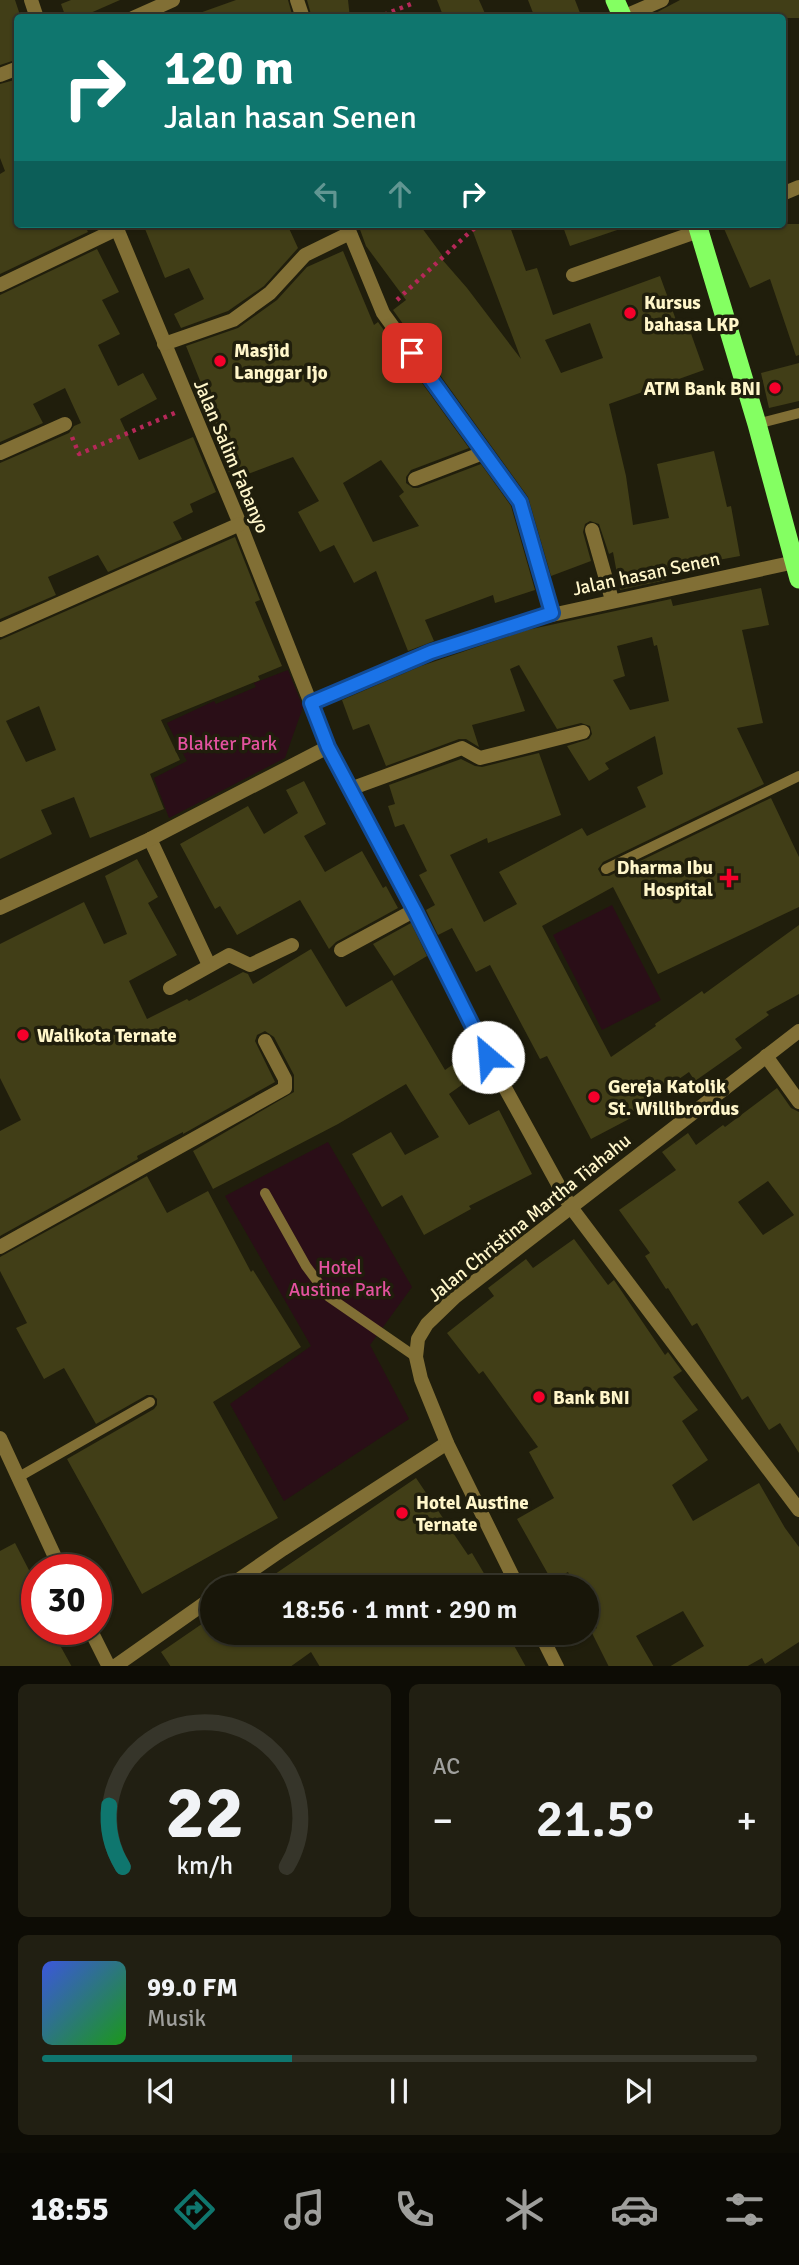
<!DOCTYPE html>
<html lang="id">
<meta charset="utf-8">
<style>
:root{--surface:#181609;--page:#211f12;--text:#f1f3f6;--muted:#9f9f9c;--line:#36352a;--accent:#0f766e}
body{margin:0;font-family:Signika,sans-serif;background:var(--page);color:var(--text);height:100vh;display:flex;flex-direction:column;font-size:26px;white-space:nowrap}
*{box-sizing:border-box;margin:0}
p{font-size:23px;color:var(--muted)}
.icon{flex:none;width:38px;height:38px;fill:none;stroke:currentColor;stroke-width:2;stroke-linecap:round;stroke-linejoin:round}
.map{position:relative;height:1666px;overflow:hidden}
.sheet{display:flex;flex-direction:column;gap:18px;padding:18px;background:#0d0c05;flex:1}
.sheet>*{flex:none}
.top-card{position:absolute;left:14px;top:14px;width:772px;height:214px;border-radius:7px;box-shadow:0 2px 5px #0004,0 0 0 2px var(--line);background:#0f766e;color:#fff;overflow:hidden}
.speed{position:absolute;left:21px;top:1554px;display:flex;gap:14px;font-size:35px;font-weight:700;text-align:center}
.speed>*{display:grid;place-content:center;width:91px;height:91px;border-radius:50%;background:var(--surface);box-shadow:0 2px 5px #0004,0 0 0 2px var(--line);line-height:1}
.speed .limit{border:10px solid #d22;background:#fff;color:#111}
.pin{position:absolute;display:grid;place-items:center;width:60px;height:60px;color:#fff;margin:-30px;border-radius:14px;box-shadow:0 4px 10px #0006}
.me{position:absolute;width:77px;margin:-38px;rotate:333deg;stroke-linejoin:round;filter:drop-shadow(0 0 5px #0008)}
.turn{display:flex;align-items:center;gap:24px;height:147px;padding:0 35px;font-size:32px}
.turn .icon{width:91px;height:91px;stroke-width:2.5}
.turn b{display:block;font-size:49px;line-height:60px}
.lanes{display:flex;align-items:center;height:66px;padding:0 35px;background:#0003;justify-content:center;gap:35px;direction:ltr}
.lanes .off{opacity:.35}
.big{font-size:52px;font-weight:600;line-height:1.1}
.sheet .tile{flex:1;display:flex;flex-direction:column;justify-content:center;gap:10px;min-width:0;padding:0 24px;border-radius:10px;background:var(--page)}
.sheet .dial{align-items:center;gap:0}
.dial svg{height:182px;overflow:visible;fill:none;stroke:var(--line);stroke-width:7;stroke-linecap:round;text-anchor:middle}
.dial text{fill:var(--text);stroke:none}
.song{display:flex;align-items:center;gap:21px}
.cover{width:84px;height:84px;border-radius:10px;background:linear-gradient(135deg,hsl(230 70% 55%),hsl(120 70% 35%))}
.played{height:7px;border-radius:4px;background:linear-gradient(90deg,var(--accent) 35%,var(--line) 35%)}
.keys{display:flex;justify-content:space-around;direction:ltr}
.heat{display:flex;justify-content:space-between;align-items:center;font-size:38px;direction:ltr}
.sheet .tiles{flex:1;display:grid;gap:18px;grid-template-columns:1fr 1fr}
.tile:last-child{grid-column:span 2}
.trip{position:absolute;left:200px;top:1575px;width:399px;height:70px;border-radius:35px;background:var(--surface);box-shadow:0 2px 5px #0004,0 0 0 2px var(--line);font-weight:600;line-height:70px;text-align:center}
.dock{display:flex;height:112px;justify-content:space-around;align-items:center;background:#0a0904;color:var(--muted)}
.dock .icon{width:49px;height:49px}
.dock .on{color:var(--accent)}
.dock b{font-size:32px;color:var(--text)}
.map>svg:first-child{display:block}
.green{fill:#2a0e17}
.building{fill:#413e17;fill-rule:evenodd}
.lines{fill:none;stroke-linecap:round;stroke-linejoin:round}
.path{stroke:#b52858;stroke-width:4.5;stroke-dasharray:3.5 5;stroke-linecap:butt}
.service{stroke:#816f35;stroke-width:10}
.minor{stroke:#816f35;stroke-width:14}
.tertiary{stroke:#816f35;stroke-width:14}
.trunk{stroke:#84ff62;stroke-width:19}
.route-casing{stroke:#114b97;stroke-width:18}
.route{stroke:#1a73e8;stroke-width:12}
.poi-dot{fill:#f5002b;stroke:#201e0c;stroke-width:2.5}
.labels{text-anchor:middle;stroke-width:7;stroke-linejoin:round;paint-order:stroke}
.poi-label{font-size:19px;font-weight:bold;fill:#fff6ca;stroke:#201e0c;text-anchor:start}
.street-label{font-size:19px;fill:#fff6ca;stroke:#201e0c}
.park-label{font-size:19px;fill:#e3529f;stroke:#201e0c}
</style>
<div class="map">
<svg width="799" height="1667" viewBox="0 0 799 1667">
<rect width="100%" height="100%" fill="#201e0c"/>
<!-- green -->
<g class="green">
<path d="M288 670 303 707 285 758 169 818 154 778 187 761 167 723 214 701 216 704 256 687 254 683Z"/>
<path d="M612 905 661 1000 602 1030 553 935Z"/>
<path d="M328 1142 412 1287 370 1345 409 1419 284 1501 230 1404 311 1346 225 1196Z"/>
</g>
<!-- building -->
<g class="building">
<path d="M0 0H15L21 18H18V59L0 65Z"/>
<path d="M71 0H120L79 18H66L61 4Z"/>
<path d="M236 0H288L293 18H194V15Z"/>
<path d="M307 0H348L350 18H312Z"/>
<path d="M437 0H479L487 18H444Z"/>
<path d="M528 0H575L582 18H535Z"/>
<path d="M680 0H799V18H646Z"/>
<path d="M18 79V224H84L88 232 0 274V174L5 171 0 158V84Z"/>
<path d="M143 224H287L298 248 264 286 228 311 181 328 174 314 204 299 189 268 165 278Z"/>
<path d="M358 224H419L442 255 440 257 467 288 521 359 470 224H509L526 271 537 268 553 315 660 276 680 331 689 328 704 370 609 404 626 476 633 525 669 518 657 464 714 451 727 507 731 506 740 556 664 570 666 580 620 590 613 552 609 554 599 524 590 521 585 524 583 532 591 561 551 576 528 497 393 310 406 300 366 246ZM590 323 603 358 561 373 545 340Z"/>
<path d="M562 224H625L626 227 570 246Z"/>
<path d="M722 224H799V355L796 356 770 279 750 288Z"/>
<path d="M97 249 119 292 102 300 120 334 98 345 118 386 143 373 157 399 120 419 139 460 193 437 216 492 190 504 193 512 173 522 182 539 108 572 98 555 48 577 56 595 0 619V463L69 433 74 426 81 423 65 388 33 404 43 423 0 442V295Z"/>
<path d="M343 251 374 325 378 322 469 448 411 470 406 477V483L413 488H418L481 464 511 506 535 590 495 603 493 595 425 620 434 641 408 651 376 571 354 583 334 545 320 552 298 512 319 501 293 457 232 480 211 429 213 428 204 399 207 398 186 346 238 328 277 300 307 267ZM381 460 404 492 399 496 419 526 373 542 343 483Z"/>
<path d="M799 363V401L769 408 761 373Z"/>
<path d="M235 537 260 600 255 602 282 666 258 676 260 680 161 720 180 760 150 774 164 809 90 838 74 797 41 810 52 834 0 859V640ZM39 706 56 750 26 762 6 721Z"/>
<path d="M761 588 769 625 742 630 763 723 737 728 764 784 603 862 598 869 602 876H609L771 798 799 857V907L658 974 613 887 542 926 611 1057 656 1026 655 1024 702 991 704 994 799 925V994L766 1012 769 1015 735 1039 742 1048 695 1081 689 1072 629 1114 631 1118 591 1139 547 1056 540 1059 490 965 476 972 452 928 438 935 426 910 435 905 419 875 427 871 404 824 395 827 388 806 395 804 389 785 461 759 475 766 482 767 539 753 561 815 488 843 487 838 450 855 484 922 517 904 499 872 582 828 587 836 646 807 637 787 663 774 655 736 605 763 609 769 589 781 567 746 589 739 592 734 590 726 581 723 557 729 519 665 510 669 525 711 472 725 479 747 466 739H459L386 766 369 724 353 730 342 700 421 666 527 630 671 599 673 606ZM652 637 654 646 657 645 669 701 630 710 613 680 625 676 617 646Z"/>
<path d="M304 781 326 824 304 836 325 872 362 851 383 888 386 886 398 908 336 942 329 949 300 900 237 935 220 906 215 909 180 844 248 806 264 834 298 813 286 790Z"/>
<path d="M137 859 158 897 148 903 177 955 129 981 147 1019 187 999 189 1001 243 972 248 974 253 984 311 949 346 1007 392 980 445 1070 465 1056 477 1074 449 1094 469 1125 499 1110 532 1174 469 1206 471 1209 424 1235 402 1195 382 1207 352 1154 391 1132 405 1155 439 1137 406 1084 338 1124 213 1189 193 1151 294 1092V1075L274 1037 265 1031 257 1035 255 1041 275 1082 183 1134V1132L137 1156 138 1159 0 1236V1131L21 1120 0 1078V944L84 902 104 944 127 934 105 876Z"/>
<path d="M411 923 427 956 394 976 373 944Z"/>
<path d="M777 1088 791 1108 799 1112V1453L780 1423 769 1430 748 1396 742 1400 697 1323 692 1326 668 1288 666 1289 645 1256 650 1253 619 1210 676 1170 662 1152 688 1133 696 1145 723 1125 725 1127ZM768 1181 794 1215 763 1235 738 1202Z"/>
<path d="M147 1176 167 1213 208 1191 251 1272 253 1270 301 1347 213 1402 278 1518 142 1594 67 1459 154 1409 157 1405V1399L153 1395H147L96 1424 64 1368 44 1379 16 1328 27 1323 0 1271V1257Z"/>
<path d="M574 1239 608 1285 614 1280 665 1355 668 1352 682 1371 673 1377 698 1410 682 1421 708 1460 672 1485 693 1521 759 1483 785 1528 799 1547V1642L765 1664 762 1658 746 1667H669L704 1646 683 1611 636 1636 654 1667H609L591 1631 597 1628 586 1608V1587H575L568 1572 552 1581 517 1519 554 1498 529 1452 538 1447 483 1371 479 1374 447 1333 494 1296 488 1288 526 1259 533 1268Z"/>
<path d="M416 1478 468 1555 472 1553 492 1587H256Z"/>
<path d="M15 1543 31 1574 28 1575 37 1592V1629H51L72 1667H0V1551Z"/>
<path d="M212 1617V1633H507L526 1667H320L311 1652 290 1667H171L161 1652Z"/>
</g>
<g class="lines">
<!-- path -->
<g class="path">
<path d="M376 18 411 4 413 0"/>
<path d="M397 300 472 230 485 224"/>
<path d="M72 437 79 454 177 412"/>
</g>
<!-- service -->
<g class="service">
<path d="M757 424 799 413"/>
<path d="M606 869 799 776"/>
<path d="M265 1193 306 1266 329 1297 416 1357"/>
<path d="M17 1478 150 1402"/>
</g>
<!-- minor -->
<g class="minor">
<path d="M31 0 37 18"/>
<path d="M297 0 303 18"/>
<path d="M623 17 662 0"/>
<path d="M133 18 173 0"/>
<path d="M0 75 18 68"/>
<path d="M782 194 799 187"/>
<path d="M115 224 240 524 328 747"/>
<path d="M573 275 699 231"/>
<path d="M0 285 117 229"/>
<path d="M164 344 233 320 270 293 305 255 350 233 383 313 520 502 552 613"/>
<path d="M0 453 65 424"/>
<path d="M415 479 483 453"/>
<path d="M592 530 612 600"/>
<path d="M0 630 240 524"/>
<path d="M311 703 418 657 524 621 795 562"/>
<path d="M350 789 462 748 480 758 583 732"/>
<path d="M150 839 209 965"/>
<path d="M0 908 150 839 328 747 415 910 488 1057 570 1206 799 1510"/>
<path d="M341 950 415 910"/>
<path d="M170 988 229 955 250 965 292 945"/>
<path d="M766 1056 799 1102"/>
<path d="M0 1247 285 1088V1079L265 1041"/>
<path d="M228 1587 283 1549 447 1443"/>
<path d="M518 1587 447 1443 421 1379 416 1357 418 1339 427 1324 455 1297 799 1031"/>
<path d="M540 1633 557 1667"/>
<path d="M114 1667 212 1598"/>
</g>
<!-- tertiary -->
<g class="tertiary">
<path d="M0 1438 61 1570"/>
<path d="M90 1629 109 1667"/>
</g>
<!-- trunk -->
<g class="trunk">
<path d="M615 0 623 18"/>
<path d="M697 224 757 424 799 579"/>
</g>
</g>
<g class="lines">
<!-- route casing -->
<g class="route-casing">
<path id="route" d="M412 353 520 502 552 613 431 652 311 703 328 747 415 911 488 1057"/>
</g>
<!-- route -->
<use href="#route" class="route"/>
</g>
<!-- markers -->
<g class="poi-dot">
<circle cx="630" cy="313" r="7"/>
<circle cx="220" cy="361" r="7"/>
<circle cx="775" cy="388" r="7"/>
<path d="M725.5 867.5h7v7h7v7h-7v7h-7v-7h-7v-7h7z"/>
<circle cx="23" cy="1035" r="7"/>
<circle cx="594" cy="1097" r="7"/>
<circle cx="539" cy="1397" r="7"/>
<circle cx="402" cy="1513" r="7"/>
</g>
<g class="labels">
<!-- poi labels -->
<g class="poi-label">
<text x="644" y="309">Kursus<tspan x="644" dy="22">bahasa LKP</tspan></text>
<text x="234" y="357">Masjid<tspan x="234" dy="22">Langgar Ijo</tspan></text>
<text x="761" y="395" text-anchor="end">ATM Bank BNI</text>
<text x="713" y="874" text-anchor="end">Dharma Ibu<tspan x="713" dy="22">Hospital</tspan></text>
<text x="37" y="1042">Walikota Ternate</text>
<text x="608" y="1093">Gereja Katolik<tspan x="608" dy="22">St. Willibrordus</tspan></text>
<text x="553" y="1404">Bank BNI</text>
<text x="416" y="1509">Hotel Austine<tspan x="416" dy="22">Ternate</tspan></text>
</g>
<!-- street labels -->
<g class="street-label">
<text transform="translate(232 456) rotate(67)" y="7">Jalan Salim Fabanyo</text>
<text transform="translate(646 573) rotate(-12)" y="7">Jalan hasan Senen</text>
<text transform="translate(529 1217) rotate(-39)" y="7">Jalan Christina Martha Tiahahu</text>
</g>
<!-- park labels -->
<g class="park-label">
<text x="227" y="750">Blakter Park</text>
<text x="340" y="1274">Hotel<tspan x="340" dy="22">Austine Park</tspan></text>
</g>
</g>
</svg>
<div class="speed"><div class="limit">30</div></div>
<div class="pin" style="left:412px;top:353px;background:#d93025"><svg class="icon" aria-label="arrive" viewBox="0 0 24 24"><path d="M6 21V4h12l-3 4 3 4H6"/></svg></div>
<svg class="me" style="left:488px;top:1057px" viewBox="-20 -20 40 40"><circle r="19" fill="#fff"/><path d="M0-13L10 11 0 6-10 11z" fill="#1a73e8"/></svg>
<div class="trip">18:56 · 1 mnt · 290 m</div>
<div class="top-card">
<div class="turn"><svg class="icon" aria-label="right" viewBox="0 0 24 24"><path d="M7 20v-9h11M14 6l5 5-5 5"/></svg><div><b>120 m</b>Jalan hasan Senen</div></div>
<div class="lanes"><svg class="icon off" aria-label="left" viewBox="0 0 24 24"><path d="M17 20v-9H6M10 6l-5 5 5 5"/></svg><svg class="icon off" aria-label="ahead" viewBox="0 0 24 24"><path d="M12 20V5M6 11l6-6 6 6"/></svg><svg class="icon" aria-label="right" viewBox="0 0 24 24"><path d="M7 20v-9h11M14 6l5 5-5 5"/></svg></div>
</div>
</div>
<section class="sheet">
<div class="tiles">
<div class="tile dial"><svg viewBox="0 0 100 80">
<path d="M14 69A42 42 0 1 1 86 69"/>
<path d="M14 69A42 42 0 0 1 8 42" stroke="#0f766e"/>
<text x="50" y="56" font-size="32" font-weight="700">22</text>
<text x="50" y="72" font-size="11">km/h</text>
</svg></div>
<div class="tile"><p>AC</p>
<div class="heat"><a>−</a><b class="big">21.5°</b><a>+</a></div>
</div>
<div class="tile">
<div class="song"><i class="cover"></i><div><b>99.0 FM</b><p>Musik</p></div></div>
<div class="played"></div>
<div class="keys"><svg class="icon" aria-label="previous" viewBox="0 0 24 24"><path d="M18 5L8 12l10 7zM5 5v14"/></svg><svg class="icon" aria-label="pause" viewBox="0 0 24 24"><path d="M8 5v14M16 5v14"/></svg><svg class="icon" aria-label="next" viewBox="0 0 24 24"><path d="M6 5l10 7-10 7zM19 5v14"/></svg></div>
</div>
</div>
</section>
<nav class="dock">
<b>18:55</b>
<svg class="icon on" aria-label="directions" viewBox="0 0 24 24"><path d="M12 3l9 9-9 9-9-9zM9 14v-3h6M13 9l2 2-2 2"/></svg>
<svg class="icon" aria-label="music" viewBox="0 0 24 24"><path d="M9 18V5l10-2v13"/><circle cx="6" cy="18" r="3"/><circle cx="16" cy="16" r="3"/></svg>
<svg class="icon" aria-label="phone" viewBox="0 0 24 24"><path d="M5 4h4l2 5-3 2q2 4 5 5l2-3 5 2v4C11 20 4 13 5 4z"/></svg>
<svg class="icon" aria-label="climate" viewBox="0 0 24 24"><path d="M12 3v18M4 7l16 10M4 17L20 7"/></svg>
<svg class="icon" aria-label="car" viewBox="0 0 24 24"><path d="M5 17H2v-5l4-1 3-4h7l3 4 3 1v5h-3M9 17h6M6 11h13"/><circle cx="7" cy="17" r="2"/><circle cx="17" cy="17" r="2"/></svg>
<svg class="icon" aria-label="filters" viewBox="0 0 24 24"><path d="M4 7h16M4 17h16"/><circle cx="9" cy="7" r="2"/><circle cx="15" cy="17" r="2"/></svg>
</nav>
